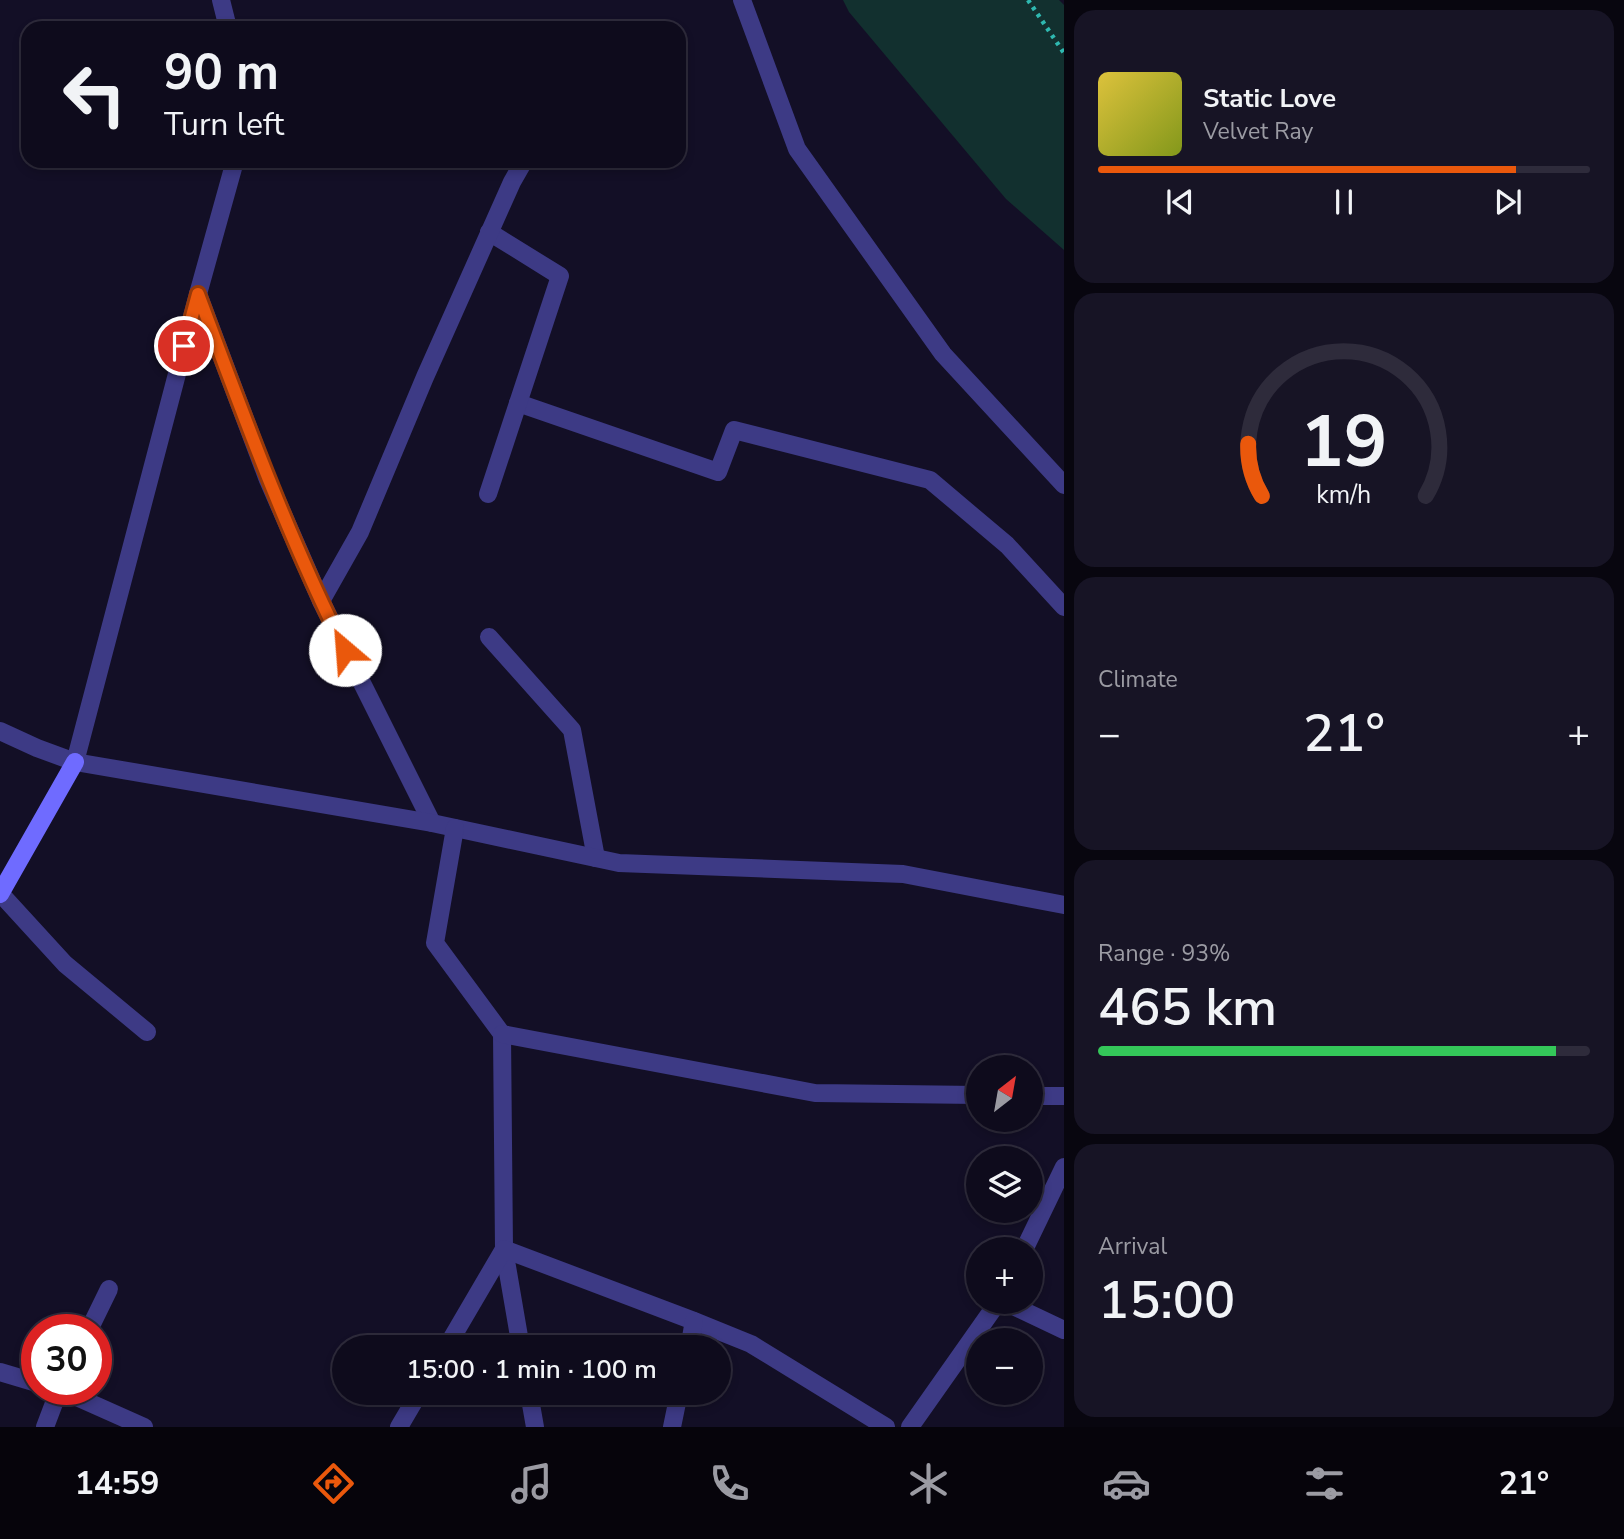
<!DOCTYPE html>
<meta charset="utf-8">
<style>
:root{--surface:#0e0b1c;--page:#171425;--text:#f1f3f6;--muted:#9b9ba3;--line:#2e2b3b;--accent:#ea580c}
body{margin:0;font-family:"Nunito Sans",sans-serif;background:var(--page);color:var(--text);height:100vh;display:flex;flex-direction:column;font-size:26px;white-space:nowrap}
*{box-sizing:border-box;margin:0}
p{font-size:23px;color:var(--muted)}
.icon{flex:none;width:38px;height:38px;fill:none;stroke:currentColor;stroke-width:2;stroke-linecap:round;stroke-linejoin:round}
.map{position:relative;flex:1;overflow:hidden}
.details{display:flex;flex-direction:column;gap:10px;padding:10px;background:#08060f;width:560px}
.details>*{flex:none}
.hud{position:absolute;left:21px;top:21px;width:665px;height:147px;border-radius:21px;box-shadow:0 4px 10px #0003,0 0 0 2px var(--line);background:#0e0b1c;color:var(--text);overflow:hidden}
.needle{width:46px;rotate:31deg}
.controls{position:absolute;left:966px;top:1055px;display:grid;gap:14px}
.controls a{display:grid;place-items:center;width:77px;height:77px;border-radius:50%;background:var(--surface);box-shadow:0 4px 10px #0003,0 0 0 2px var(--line);font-size:35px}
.speed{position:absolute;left:21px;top:1314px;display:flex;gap:14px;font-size:35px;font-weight:700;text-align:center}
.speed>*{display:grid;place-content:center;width:91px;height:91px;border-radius:50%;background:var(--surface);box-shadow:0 4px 10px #0003,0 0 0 2px var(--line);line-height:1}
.speed .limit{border:10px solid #d22;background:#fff;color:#111}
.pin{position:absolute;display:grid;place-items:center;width:60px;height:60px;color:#fff;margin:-30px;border:4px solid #fff;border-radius:50%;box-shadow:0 2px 7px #0007}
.me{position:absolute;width:77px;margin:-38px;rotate:333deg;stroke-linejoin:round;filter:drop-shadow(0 0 5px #0008)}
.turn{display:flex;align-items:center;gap:24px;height:147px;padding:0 28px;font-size:32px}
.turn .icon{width:91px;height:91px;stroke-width:2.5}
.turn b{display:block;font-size:49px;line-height:60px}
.big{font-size:52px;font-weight:600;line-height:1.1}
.details .widget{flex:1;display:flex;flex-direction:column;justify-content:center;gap:10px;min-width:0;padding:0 24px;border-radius:21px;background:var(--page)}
.details .dial{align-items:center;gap:0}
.dial svg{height:182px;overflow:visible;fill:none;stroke:var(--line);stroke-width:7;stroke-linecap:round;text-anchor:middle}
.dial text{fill:var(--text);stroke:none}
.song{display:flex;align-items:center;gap:21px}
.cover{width:84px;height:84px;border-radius:10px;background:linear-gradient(135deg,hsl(50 70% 55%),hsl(70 70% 35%))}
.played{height:7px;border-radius:4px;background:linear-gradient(90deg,var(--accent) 85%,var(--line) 85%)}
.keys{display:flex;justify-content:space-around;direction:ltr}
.heat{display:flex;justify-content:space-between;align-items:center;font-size:38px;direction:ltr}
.charge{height:10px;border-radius:5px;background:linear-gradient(90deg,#34c759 93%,var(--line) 0)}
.trip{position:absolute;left:332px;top:1335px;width:399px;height:70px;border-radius:35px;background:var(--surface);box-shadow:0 4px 10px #0003,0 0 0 2px var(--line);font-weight:600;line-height:70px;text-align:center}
.tabs{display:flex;height:112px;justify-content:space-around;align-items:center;background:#06040b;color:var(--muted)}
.tabs .icon{width:49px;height:49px}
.tabs .on{color:var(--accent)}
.tabs b{font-size:32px;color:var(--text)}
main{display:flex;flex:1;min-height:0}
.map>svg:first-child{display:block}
.green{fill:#12302f}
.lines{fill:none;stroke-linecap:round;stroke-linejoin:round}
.path{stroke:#2fb8b0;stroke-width:4.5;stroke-dasharray:3.5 5;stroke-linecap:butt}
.minor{stroke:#3d3a85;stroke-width:18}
.secondary{stroke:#6f6bff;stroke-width:18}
.route-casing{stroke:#983908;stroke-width:18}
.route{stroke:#ea580c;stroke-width:12}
</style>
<main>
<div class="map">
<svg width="1064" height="1427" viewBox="0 0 1064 1427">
<rect width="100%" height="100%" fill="#130f26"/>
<!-- green -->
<path class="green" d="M843 0H1059L1064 5V250L1006 199 849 12Z"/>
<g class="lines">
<!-- path -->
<path class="path" d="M1028 0 1064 53"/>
<!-- minor -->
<g class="minor">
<path d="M221 0 228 28"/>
<path d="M742 0 797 149 943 354 1064 485"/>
<path d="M198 294 268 480 321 601 432 823"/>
<path d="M518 403 718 472 734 430 930 480 1007 545 1064 607"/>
<path d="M488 494 560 276 489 232"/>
<path d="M321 601 360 532 425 377 512 182 524 161"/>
<path d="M489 637 572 730 596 858"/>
<path d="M0 731 37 748 75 762 432 823 619 863 903 874 1064 905"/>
<path d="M75 762 198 294 235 161"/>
<path d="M455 828 435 943 502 1034 504 1249 521 1348"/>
<path d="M0 893 65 964 147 1032"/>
<path d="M502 1034 815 1093 978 1095"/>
<path d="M1031 1096H1064"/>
<path d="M1024 1250 1064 1167"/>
<path d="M1005 1302 1064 1330"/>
<path d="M89 1330 109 1289"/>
<path d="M446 1348 504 1249 694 1321 751 1344 886 1427"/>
<path d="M689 1348 694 1321"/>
<path d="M0 1372 37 1383"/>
<path d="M61 1390 144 1427"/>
<path d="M529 1393 535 1427"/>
<path d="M45 1427 59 1390"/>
<path d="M399 1427 419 1393"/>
<path d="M672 1427 679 1393"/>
<path d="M910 1427 998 1302"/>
</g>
<!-- secondary -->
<path class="secondary" d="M0 894 75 762"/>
</g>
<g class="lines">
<!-- route casing -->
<g class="route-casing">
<path id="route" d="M184 346 198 294C243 414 287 535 345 650"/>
</g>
<!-- route -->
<use href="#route" class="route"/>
</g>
</svg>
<div class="controls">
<a><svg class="needle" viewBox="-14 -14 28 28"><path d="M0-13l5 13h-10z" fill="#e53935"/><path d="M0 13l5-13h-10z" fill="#9b9ba3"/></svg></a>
<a><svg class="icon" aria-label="layers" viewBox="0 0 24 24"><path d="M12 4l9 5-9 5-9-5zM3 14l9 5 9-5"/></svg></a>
<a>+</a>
<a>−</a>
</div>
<div class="speed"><div class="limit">30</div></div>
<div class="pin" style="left:184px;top:346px;background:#d93025"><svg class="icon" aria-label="arrive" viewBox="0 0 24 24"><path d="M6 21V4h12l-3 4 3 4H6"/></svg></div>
<svg class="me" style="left:345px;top:650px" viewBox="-20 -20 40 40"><circle r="19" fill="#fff"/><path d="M0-13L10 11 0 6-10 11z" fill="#ea580c"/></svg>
<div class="trip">15:00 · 1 min · 100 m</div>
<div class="hud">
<div class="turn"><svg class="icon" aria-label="left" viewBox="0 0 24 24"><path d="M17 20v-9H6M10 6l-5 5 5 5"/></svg><div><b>90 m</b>Turn left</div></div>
</div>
</div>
<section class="details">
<div class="widget">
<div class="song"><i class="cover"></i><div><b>Static Love</b><p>Velvet Ray</p></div></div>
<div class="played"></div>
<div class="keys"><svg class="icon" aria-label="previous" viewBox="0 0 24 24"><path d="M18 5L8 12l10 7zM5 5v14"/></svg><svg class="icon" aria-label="pause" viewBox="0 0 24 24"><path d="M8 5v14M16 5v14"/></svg><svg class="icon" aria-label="next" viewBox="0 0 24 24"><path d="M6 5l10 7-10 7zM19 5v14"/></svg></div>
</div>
<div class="widget dial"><svg viewBox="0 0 100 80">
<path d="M14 69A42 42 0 1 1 86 69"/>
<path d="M14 69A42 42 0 0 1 8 46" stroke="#ea580c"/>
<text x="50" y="56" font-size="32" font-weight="700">19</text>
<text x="50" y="72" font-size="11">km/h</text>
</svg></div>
<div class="widget"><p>Climate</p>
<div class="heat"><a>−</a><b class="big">21°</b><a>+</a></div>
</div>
<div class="widget"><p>Range · 93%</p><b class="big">465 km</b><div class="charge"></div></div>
<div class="widget"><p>Arrival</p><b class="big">15:00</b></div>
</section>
</main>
<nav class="tabs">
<b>14:59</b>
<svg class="icon on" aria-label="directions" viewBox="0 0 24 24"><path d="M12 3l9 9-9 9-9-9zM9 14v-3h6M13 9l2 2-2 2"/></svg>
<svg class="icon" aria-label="music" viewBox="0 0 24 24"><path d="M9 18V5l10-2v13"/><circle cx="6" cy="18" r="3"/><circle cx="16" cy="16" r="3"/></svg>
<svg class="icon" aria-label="phone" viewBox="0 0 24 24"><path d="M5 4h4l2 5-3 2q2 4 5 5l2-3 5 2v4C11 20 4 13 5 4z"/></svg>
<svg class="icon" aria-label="climate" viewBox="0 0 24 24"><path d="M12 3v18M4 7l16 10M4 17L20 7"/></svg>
<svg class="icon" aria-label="car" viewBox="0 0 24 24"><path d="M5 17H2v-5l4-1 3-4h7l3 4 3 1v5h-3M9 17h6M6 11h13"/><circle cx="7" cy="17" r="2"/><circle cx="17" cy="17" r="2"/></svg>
<svg class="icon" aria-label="filters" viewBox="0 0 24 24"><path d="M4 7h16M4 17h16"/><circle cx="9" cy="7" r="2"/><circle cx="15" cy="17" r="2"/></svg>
<b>21°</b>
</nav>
